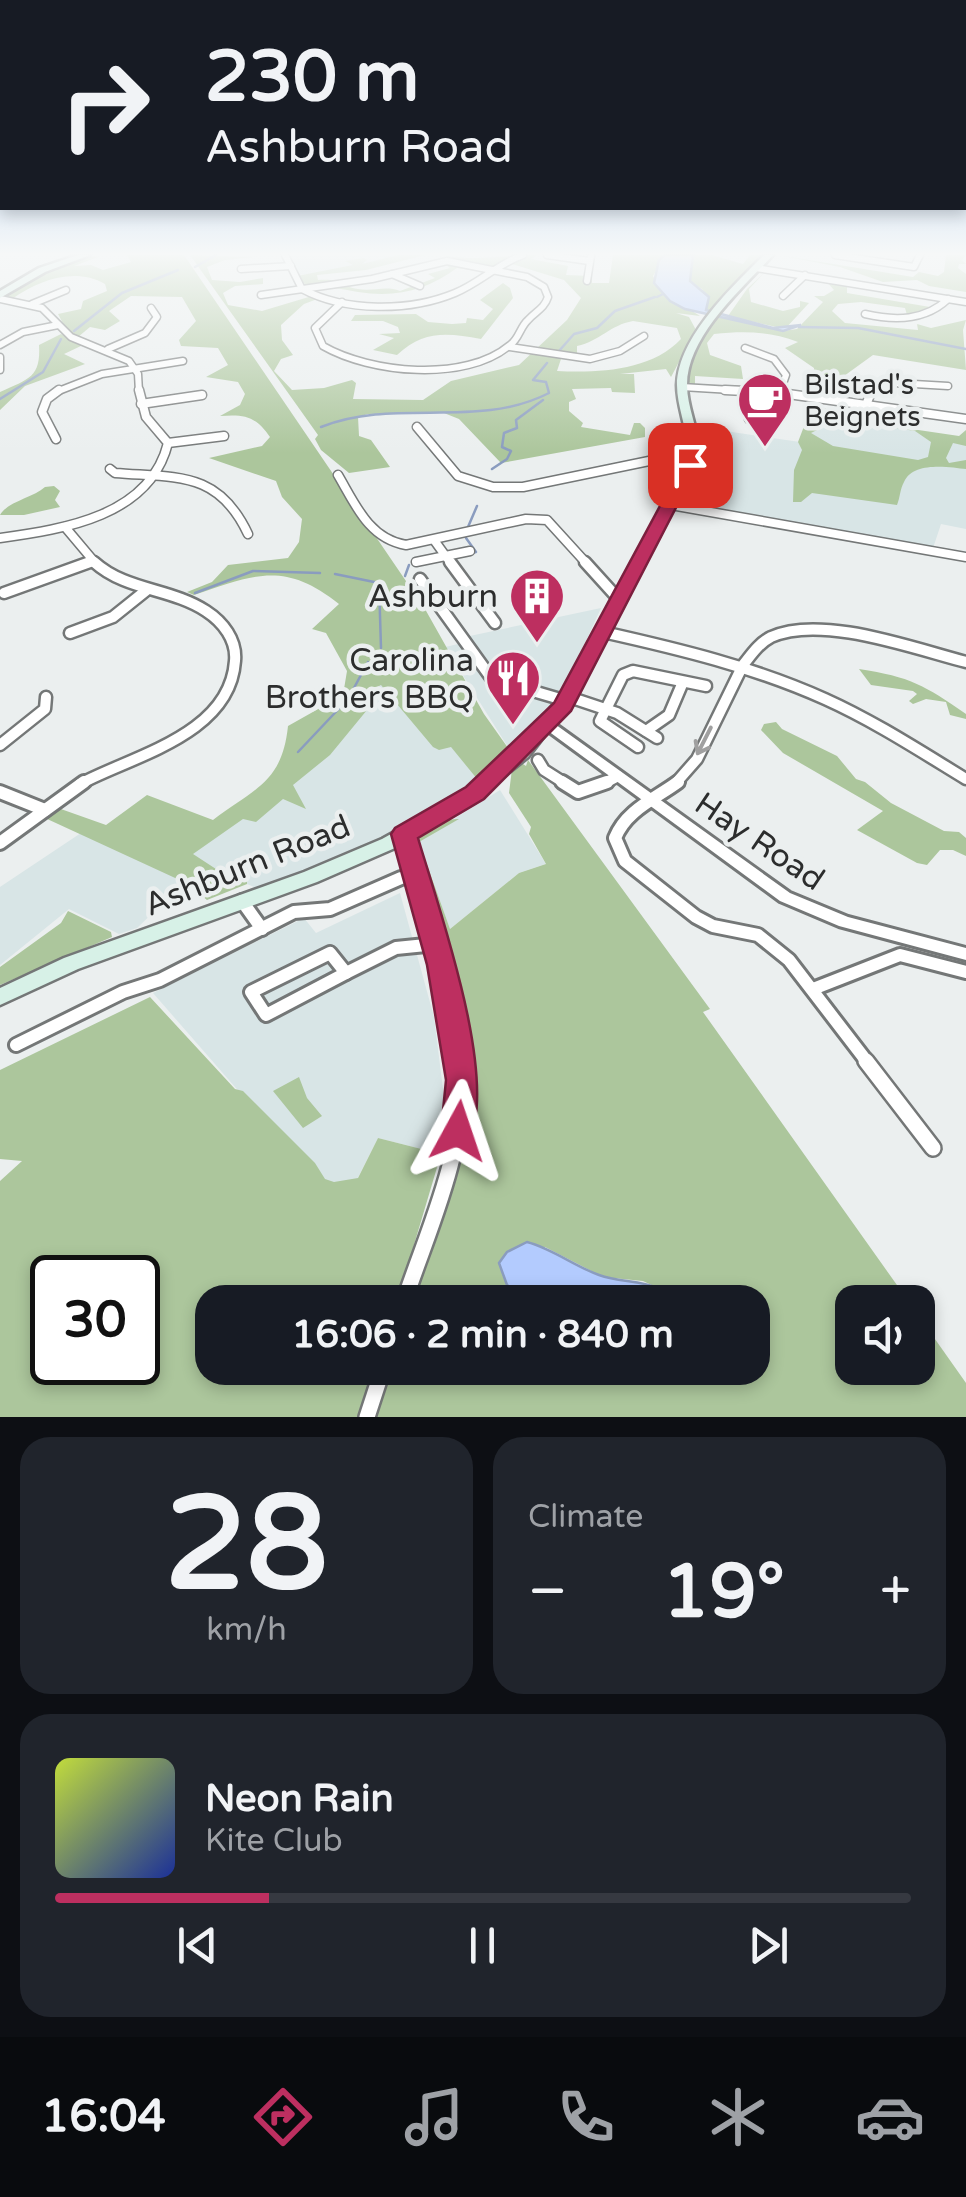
<!DOCTYPE html>
<meta charset="utf-8">
<style>
:root{--surface:#171b24;--page:#20242c;--text:#f1f3f6;--muted:#9ea1a6;--line:#363941;--accent:#bd2f60}
body{margin:0;font-family:"Varela Round",sans-serif;background:var(--page);color:var(--text);height:100vh;display:flex;flex-direction:column;font-size:38px;white-space:nowrap}
*{box-sizing:border-box;margin:0}
p{font-size:32px;color:var(--muted)}
.icon{flex:none;width:55px;height:55px;fill:none;stroke:currentColor;stroke-width:2;stroke-linecap:round;stroke-linejoin:round}
.map{position:relative;height:1417px;overflow:hidden}
.drawer{display:flex;flex-direction:column;gap:20px;padding:20px;background:#0d0f14;flex:1}
.drawer>*{flex:none}
.banner{position:absolute;left:0px;top:0px;width:968px;height:210px;box-shadow:0 5px 15px #0003;background:#171b24;color:var(--text);overflow:hidden}
.buttons{position:absolute;left:835px;top:1285px;display:grid;gap:20px}
.buttons a{display:grid;place-items:center;width:100px;height:100px;border-radius:20px;background:var(--surface);box-shadow:0 5px 15px #0003;font-size:50px}
.speed{position:absolute;left:30px;top:1255px;display:flex;gap:20px;font-size:50px;font-weight:700;text-align:center}
.speed>*{display:grid;place-content:center;width:130px;height:130px;border-radius:50%;background:var(--surface);box-shadow:0 5px 15px #0003;line-height:1}
.speed .limit{border:5px solid #111;border-radius:15px;background:#fff;color:#111}
.pin{position:absolute;display:grid;place-items:center;width:85px;height:85px;color:#fff;margin:-42px;border-radius:20px;box-shadow:0 5px 15px #0006}
.me{position:absolute;width:110px;margin:-55px;rotate:5deg;stroke-linejoin:round;filter:drop-shadow(0 0 8px #0008)}
.turn{display:flex;align-items:center;gap:35px;height:210px;padding:0 40px;font-size:45px}
.turn .icon{width:130px;height:130px;stroke-width:2.5}
.turn b{display:block;font-size:70px;line-height:85px}
.big{font-size:75px;font-weight:700;line-height:1.1}
.drawer .tile{flex:1;display:flex;flex-direction:column;justify-content:center;gap:15px;min-width:0;padding:0 35px;border-radius:30px;background:var(--page)}
.drawer .dial{align-items:center;gap:0}
.dial b{font-size:130px;line-height:1}
.song{display:flex;align-items:center;gap:30px}
.cover{width:120px;height:120px;border-radius:15px;background:linear-gradient(135deg,hsl(70 70% 55%),hsl(230 70% 35%))}
.played{height:10px;border-radius:5px;background:linear-gradient(90deg,var(--accent) 25%,var(--line) 25%)}
.keys{display:flex;justify-content:space-around;direction:ltr}
.heat{display:flex;justify-content:space-between;align-items:center;font-size:55px;direction:ltr}
.drawer .tiles{flex:1;display:grid;gap:20px;grid-template-columns:1fr 1fr}
.tile:last-child{grid-column:span 2}
.trip{position:absolute;left:195px;top:1285px;width:575px;height:100px;border-radius:30px;background:var(--surface);box-shadow:0 5px 15px #0003;font-weight:700;line-height:100px;text-align:center}
.tab-bar{display:flex;height:160px;justify-content:space-around;align-items:center;background:#090b0e;color:var(--muted)}
.tab-bar .icon{width:70px;height:70px}
.tab-bar .active{color:var(--accent)}
.tab-bar b{font-size:45px;color:var(--text)}
.map>svg:first-child{display:block}
.built{fill:#d8e5e6}
.green{fill:#acc69c;fill-rule:evenodd}
.water{fill:#b3cbfe;stroke:#8a9cbf;stroke-width:2.5}
.lines{fill:none;stroke-linecap:round;stroke-linejoin:round}
.stream{stroke:#8a9cbf;stroke-width:2.5}
.minor-far4-casing{stroke:#747777;stroke-width:9}
.minor-far3-casing{stroke:#747777;stroke-width:11}
.minor-far2-casing{stroke:#747777;stroke-width:15}
.minor-far1-casing{stroke:#747777;stroke-width:18}
.minor-casing{stroke:#747777;stroke-width:20}
.tertiary-casing{stroke:#747777;stroke-width:6}
.secondary-casing{stroke:#747777;stroke-width:5}
.minor-far4{stroke:#fff;stroke-width:6}
.minor-far3{stroke:#fff;stroke-width:8}
.minor-far2{stroke:#fff;stroke-width:10}
.minor-far1{stroke:#fff;stroke-width:12}
.minor{stroke:#fff;stroke-width:15}
.tertiary{fill:#fff;fill-rule:evenodd}
.secondary{fill:#d7f1e7;fill-rule:evenodd}
.oneway{stroke:#a0a0a0}
.route{fill:#bd2f60;stroke:#7b1f3e;stroke-width:2.5}
.labels{text-anchor:middle;stroke-width:9;stroke-linejoin:round;paint-order:stroke}
.far-poi-label{font-size:28px;fill:#2c2d2d;stroke:#ebefef;text-anchor:start}
.poi-label{font-size:32px;fill:#2c2d2d;stroke:#ebefef;text-anchor:end}
.street-label{font-size:32px;fill:#2c2d2d;stroke:#ebefef}
</style>
<div class="map">
<svg width="966" height="1417" viewBox="0 0 966 1417">
<rect width="100%" height="100%" fill="#ebefef"/>
<!-- built -->
<g class="built">
<path d="M290 255H416L371 268 298 275Z"/>
<path d="M817 416 966 438V529L941 524 933 548 680 503 701 451 698 427 807 443Z"/>
<path d="M601 608 556 707 513 755 445 647 467 642 465 637Z"/>
<path d="M392 672 482 785 406 827 259 889 184 858 287 784Z"/>
<path d="M500 790 546 864 519 873 450 929 419 841Z"/>
<path d="M81 833 187 880 137 928 119 934 69 909 0 965V887Z"/>
<path d="M400 893 434 1017 446 1113 441 1154 378 1138 345 1203 235 1087 153 993 304 918 316 933Z"/>
</g>
<!-- green -->
<g class="green">
<path d="M127 255H184L425 609 484 714 513 755 482 785 451 747 439 750 433 747 381 685 375 688 381 693 330 755 293 785 306 809 283 799 256 822 243 819 193 854 216 869 247 879V884L207 900 186 883 45 818 58 808 106 825 147 795 213 820C255 788 282 783 288 726L343 695 347 671 326 633 312 629 339 604C285 561 255 574 194 595L187 592 212 582 228 565 288 558 299 542 302 519 282 497 276 481 209 458 262 446 270 437C256 416 244 414 220 416L240 405 245 394 238 382 206 377 228 365 218 348 181 346 179 340 196 321 182 297 131 296 109 311 120 321 105 330 90 327 78 337 66 329 58 314 81 309 83 301 107 291 105 284C75 267 39 280 12 299L4 297C27 276 63 259 94 256L98 257 74 266 91 265 103 270 131 262Z"/>
<path d="M190 255 254 257 225 260 207 267 212 280 240 282 263 278V284L235 286 223 293 228 305 262 311 312 296 320 298 304 304 281 325 282 340 293 355 281 359 274 371 292 390 324 388 352 380 356 383 353 399 423 400 451 381 519 365 567 320 581 298 564 280 509 263 490 273 457 268C427 290 397 298 358 292 340 289 330 285 311 290L297 276 353 265 345 261 364 258 367 260 362 264 398 255H425L366 270 317 275 318 280C342 278 340 286 358 289 373 292 385 285 400 291L435 278 428 274 450 268 442 262 447 256C480 261 504 255 537 255L531 259 568 266 566 275 592 276V283H609L613 255H665L653 276C665 300 682 304 700 316L676 313 689 317 696 330 671 377 666 369 620 374H634L635 393 612 392 611 388 572 389 576 399 569 402V411L583 423 581 427 630 435 634 423H640L645 428V437L501 463 459 419 444 413 368 414 358 417 359 436 371 440 390 467 349 473 321 450 315 439 318 435ZM633 321 677 328 681 339C651 371 598 373 557 371L561 359 577 360V346C600 341 610 325 633 321Z"/>
<path d="M693 255H712L743 264 750 255H766L714 313 704 309 709 300 702 289 689 281Z"/>
<path d="M778 255 913 277 919 272 938 276 944 272 946 255H966L962 260 966 264H959L958 268 966 274V292L929 286 917 280 883 282 840 267Z"/>
<path d="M765 272 749 289 751 302 783 311 800 307V301L809 303 785 329 728 316 747 289Z"/>
<path d="M827 282 847 285V293L936 308 907 315 905 308 861 302 838 304 832 311 845 323 918 330 917 324 903 320 931 328 966 320 963 330 966 370 873 355 844 376 833 398 813 395 814 368 785 348 798 342C769 331 744 331 714 334L707 343 710 355 741 366 743 379 695 376V385L686 381 696 346 718 317 783 331 797 329 823 302 814 296H824L834 290Z"/>
<path d="M503 283 510 288 513 298 481 339C447 333 424 330 397 355L373 350 394 338 379 334 400 333 398 327 383 321H351L355 315 416 314 428 322 452 324 466 323 467 318 483 320 493 309 480 300Z"/>
<path d="M61 334 83 345 64 354 85 364 25 386 0 410V392C29 379 41 377 39 345Z"/>
<path d="M811 408H827L837 418 959 436 966 430V446L953 443 946 458 949 463 966 460V469C949 467 913 461 904 482 900 489 900 498 897 505L812 493 801 502H793L794 470 802 450 798 442ZM839 419 915 431 931 442 928 457 918 460 833 446 811 433Z"/>
<path d="M54 486 60 491 55 500 60 507 24 515H0C8 501 33 498 45 487Z"/>
<path d="M859 669C911 677 924 685 966 714V719L950 715 946 702 926 699 913 704 909 701 917 694 913 691 871 685Z"/>
<path d="M776 722 782 729 837 756 856 779 865 782 891 803 944 831 959 832 966 838V856L953 850H940L927 865 917 863 857 830 883 811 783 753 761 730 764 724Z"/>
<path d="M528 760 710 1009 703 1012 909 1302H852V1368H918V1315L966 1383V1417H373L390 1368H752V1302H661L660 1289 643 1281 603 1277 545 1247 507 1285 531 1302H412L470 1128C474 1033 438 936 413 846 420 832 443 818 459 819L419 842 450 929 519 873 546 864 529 834 531 827 509 793 512 769 520 762 526 766Z"/>
<path d="M68 911 111 932 112 937 0 985V967L61 923Z"/>
<path d="M150 997 235 1089 243 1091 315 1163 325 1179 334 1182 358 1178 378 1138 441 1154 397 1302H212V1368H375L358 1417H0V1181L22 1161 0 1159V1070ZM52 1278H138V1362H52Z"/>
<path d="M299 1077 307 1098 322 1116 303 1128 273 1091Z"/>
</g>
<!-- water -->
<g class="water">
<path d="M665 255H693L690 281 709 297 706 310 773 328 801 325 783 331 685 309 670 301 654 283 659 260Z"/>
<path d="M527 1242C553 1249 574 1266 599 1275 620 1283 639 1279 660 1289L661 1302H531L507 1285 499 1263 507 1252Z"/>
</g>
<g class="lines">
<!-- stream -->
<g class="stream">
<path d="M195 267 216 255"/>
<path d="M657 297 663 294"/>
<path d="M799 327 858 328 966 349"/>
<path d="M74 331 122 293 178 270"/>
<path d="M559 351 574 334 597 328 615 311 655 297"/>
<path d="M0 399 43 372 61 339"/>
<path d="M321 427C396 397 477 430 549 393L546 382 533 380 547 363"/>
<path d="M492 469 507 459 511 451 502 447 504 433 517 428 516 420 543 400"/>
<path d="M468 527 477 506"/>
<path d="M466 538 476 552 472 553"/>
<path d="M335 574 379 583 381 648"/>
<path d="M405 576 409 565"/>
<path d="M195 593 253 571 320 573"/>
<path d="M298 752 348 699 368 662"/>
</g>
<!-- minor-far4 casing -->
<g class="minor-far4-casing">
<g id="minor-far4">
<path d="M285 255 302 289C345 312 409 312 455 293 479 283 498 264 523 255"/>
<path d="M547 255 589 261"/>
<path d="M835 255 914 267 920 255"/>
<path d="M756 268 966 302"/>
<path d="M241 269 291 266"/>
<path d="M392 274 420 286"/>
<path d="M587 281 591 256"/>
<path d="M261 295 372 279 447 261 527 277 544 287 548 297C544 309 536 311 528 320 520 327 519 339 510 345 465 383 370 373 323 346L315 328 342 302"/>
<path d="M783 296 805 275"/>
<path d="M0 299 42 308 71 337 129 361 138 374 139 392"/>
<path d="M32 304 66 290"/>
<path d="M865 314C895 321 925 321 948 299"/>
<path d="M0 345 23 332 58 325"/>
<path d="M510 347 590 359 620 351 644 336"/>
<path d="M745 348 774 359 786 375 780 392"/>
<path d="M108 349 145 333 157 317 151 308"/>
<path d="M0 357V370"/>
<path d="M682 387 766 392"/>
<path d="M56 392 102 374 183 361"/>
<path d="M870 392 897 383 948 386"/>
</g>
</g>
<!-- minor-far3 casing -->
<g class="minor-far3-casing">
<g id="minor-far3">
<path d="M725 390 781 393 966 419"/>
<path d="M141 404 202 395"/>
<path d="M866 405 872 390"/>
<path d="M749 419 775 405 781 390"/>
<path d="M417 427 458 476 493 487H523L649 461 691 463"/>
<path d="M56 439 42 412 47 399 59 390"/>
<path d="M168 443 224 436"/>
<path d="M110 469 115 473C176 478 218 470 248 534"/>
<path d="M338 475C355 504 369 539 406 545L526 519 547 520 588 565"/>
<path d="M671 505 966 557"/>
<path d="M65 527 97 565"/>
<path d="M0 538C65 529 150 516 168 443L146 417 139 390"/>
<path d="M434 540 452 565"/>
<path d="M416 562 470 551"/>
<path d="M83 565 93 561"/>
</g>
</g>
<!-- minor-far2 casing -->
<g class="minor-far2-casing">
<g id="minor-far2">
<path d="M450 562 495 623"/>
<path d="M585 562 614 594 622 596"/>
<path d="M420 579 492 679 567 701"/>
<path d="M4 593 90 562"/>
<path d="M437 604 475 595"/>
<path d="M603 632C679 649 754 667 825 699 874 721 920 751 966 779"/>
<path d="M70 633 113 617 148 589"/>
<path d="M569 697 617 713 657 738"/>
<path d="M646 731 669 715 683 682"/>
<path d="M0 745 45 709 46 697"/>
<path d="M638 747 600 721 623 675 633 671 706 686"/>
<path d="M538 760 544 770 566 784"/>
<path d="M80 784C132 756 230 735 235 661 237 640 223 622 206 611 171 588 126 591 94 562"/>
<path d="M603 784 618 776"/>
<path d="M675 784 697 759 743 665C751 655 759 643 771 637 821 614 915 649 966 662"/>
</g>
</g>
<!-- minor-far1 casing -->
<g class="minor-far1-casing">
<g id="minor-far1">
<path d="M562 782 578 792 607 782"/>
<path d="M678 782C655 799 626 810 615 838L625 861 696 917 713 926 758 935 789 960 868 1063"/>
<path d="M0 792 45 810"/>
<path d="M404 834 442 965 458 1063"/>
<path d="M0 843 84 782"/>
<path d="M242 901 262 929"/>
<path d="M330 953 346 973 266 1015 251 992Z"/>
<path d="M346 973 396 948 436 944"/>
<path d="M813 989 900 955 966 972"/>
<path d="M16 1045 123 992 160 980 294 912 330 909 401 878"/>
</g>
</g>
<!-- minor casing -->
<g class="minor-casing">
<g id="minor">
<path d="M866 1061 933 1148"/>
<path d="M404 1302C429 1226 471 1142 458 1061"/>
<path d="M367 1417 383 1368"/>
</g>
</g>
<!-- tertiary casing -->
<g class="tertiary-casing">
<path id="tertiary" d="M548 721 552 722 790 893 848 917 966 948V960L839 926 780 901 544 728 542 725 544 722Z"/>
</g>
<!-- secondary casing -->
<g class="secondary-casing">
<g id="secondary">
<path d="M78 255H90L45 272 0 298V291L39 268Z"/>
<path d="M764 255H773C742 289 687 336 687 385 687 412 703 435 697 463L579 691 528 757 466 807 395 848 317 882 78 969 0 1005V988L64 958 304 872 382 839 454 799 517 750 565 690 685 463C692 435 677 412 677 385 678 337 733 286 764 255Z"/>
</g>
</g>
<!-- minor-far4 -->
<use href="#minor-far4" class="minor-far4"/>
<!-- minor-far3 -->
<use href="#minor-far3" class="minor-far3"/>
<!-- minor-far2 -->
<use href="#minor-far2" class="minor-far2"/>
<!-- minor-far1 -->
<use href="#minor-far1" class="minor-far1"/>
<!-- minor -->
<use href="#minor" class="minor"/>
<!-- tertiary -->
<use href="#tertiary" class="tertiary"/>
<!-- secondary -->
<use href="#secondary" class="secondary"/>
</g>
<!-- one-way arrows -->
<defs><path id="oneway-shaft" d="M-6 0H5M1.5-3L5.5 0L1.5 3" fill="none" stroke-width="1.6" stroke-linecap="round" stroke-linejoin="round" transform="scale(2.5)"/></defs>
<use class="oneway" href="#oneway-shaft" transform="translate(704 741) rotate(117)"/>
<!-- sky -->
<linearGradient id="sky" x2="0" y2="1"><stop stop-color="#93bdf1"/><stop offset="0.56" stop-color="#f6f8f8"/><stop offset="1" stop-color="#f6f8f8" stop-opacity="0"/></linearGradient>
<rect width="966" height="453" fill="url(#sky)"/>
<!-- route -->
<path class="route" d="M690 460 698 465 571 711 484 799 418 838C438 906 499 1077 469 1141L458 1145 446 1141 441 1131 446 1080 427 965 391 834 395 828 466 787 554 703 682 465Z"/>
<!-- icons -->
<defs>
<g id="cafe-pin" transform="scale(2.875)"><path d="M0 17L-7.5 6A9.5 9.5 0 1 1 7.5 6Z" fill="#bd2f60" stroke="#ebefef"/><path d="M-5.5-4.5H6V0H3Q3 3.5 0 3.5H-2.5Q-5.5 3.5-5.5 0ZM3-3.2v2h1.7v-2ZM-6 4.5H4V6H-6Z" fill="#fff"/></g>
<g id="building-pin" transform="scale(2.875)"><path d="M0 17L-7.5 6A9.5 9.5 0 1 1 7.5 6Z" fill="#bd2f60" stroke="#ebefef"/><path d="M-4-6H4V6H1V3H-1V6H-4ZM-2.5-4.3h1.7v1.8h-1.7ZM.8-4.3h1.7v1.8H.8ZM-2.5-1h1.7V.8h-1.7ZM.8-1h1.7V.8H.8Z" fill="#fff"/></g>
<g id="restaurant-pin" transform="scale(2.875)"><path d="M0 17L-7.5 6A9.5 9.5 0 1 1 7.5 6Z" fill="#bd2f60" stroke="#ebefef"/><path d="M-5-6h1v4h1v-4h1v4h1v-4h1v5L-1.5 .5V6h-2V.5L-5-1ZM5-6V6H3V1.5H1.5Q1.5-4 5-6Z" fill="#fff"/></g>
</defs>
<g fill-rule="evenodd">
<use href="#cafe-pin" x="765" y="400"/>
<use href="#building-pin" x="537" y="596"/>
<use href="#restaurant-pin" x="513" y="678"/>
</g>
<g class="labels">
<!-- far-poi labels -->
<g class="far-poi-label">
<text x="804" y="394">Bilstad's<tspan x="804" dy="32">Beignets</tspan></text>
</g>
<!-- poi labels -->
<g class="poi-label">
<text x="498" y="607">Ashburn</text>
<text x="474" y="671">Carolina<tspan x="474" dy="37">Brothers BBQ</tspan></text>
</g>
<!-- street labels -->
<g class="street-label">
<text transform="translate(760 841) rotate(34)" y="11">Hay Road</text>
<text transform="translate(247 865) rotate(-22)" y="11">Ashburn Road</text>
</g>
</g>
</svg>
<div class="buttons">
<a><svg class="icon" aria-label="sound" viewBox="0 0 24 24"><path d="M4 9h4l5-4v14l-5-4H4zM17 9q2 3 0 6"/></svg></a>
</div>
<div class="speed"><div class="limit">30</div></div>
<div class="pin" style="left:690px;top:465px;background:#d93025"><svg class="icon" aria-label="arrive" viewBox="0 0 24 24"><path d="M6 21V4h12l-3 4 3 4H6"/></svg></div>
<svg class="me" style="left:458px;top:1131px" viewBox="-20 -20 40 40"><path d="M0-17L14 15 0 8-14 15z" fill="#bd2f60" stroke="#fff" stroke-width="4"/></svg>
<div class="trip">16:06 · 2 min · 840 m</div>
<div class="banner">
<div class="turn"><svg class="icon" aria-label="right" viewBox="0 0 24 24"><path d="M7 20v-9h11M14 6l5 5-5 5"/></svg><div><b>230 m</b>Ashburn Road</div></div>
</div>
</div>
<section class="drawer">
<div class="tiles">
<div class="tile dial"><b>28</b><p>km/h</p></div>
<div class="tile"><p>Climate</p>
<div class="heat"><a>−</a><b class="big">19°</b><a>+</a></div>
</div>
<div class="tile">
<div class="song"><i class="cover"></i><div><b>Neon Rain</b><p>Kite Club</p></div></div>
<div class="played"></div>
<div class="keys"><svg class="icon" aria-label="previous" viewBox="0 0 24 24"><path d="M18 5L8 12l10 7zM5 5v14"/></svg><svg class="icon" aria-label="pause" viewBox="0 0 24 24"><path d="M8 5v14M16 5v14"/></svg><svg class="icon" aria-label="next" viewBox="0 0 24 24"><path d="M6 5l10 7-10 7zM19 5v14"/></svg></div>
</div>
</div>
</section>
<nav class="tab-bar">
<b>16:04</b>
<svg class="icon active" aria-label="directions" viewBox="0 0 24 24"><path d="M12 3l9 9-9 9-9-9zM9 14v-3h6M13 9l2 2-2 2"/></svg>
<svg class="icon" aria-label="music" viewBox="0 0 24 24"><path d="M9 18V5l10-2v13"/><circle cx="6" cy="18" r="3"/><circle cx="16" cy="16" r="3"/></svg>
<svg class="icon" aria-label="phone" viewBox="0 0 24 24"><path d="M5 4h4l2 5-3 2q2 4 5 5l2-3 5 2v4C11 20 4 13 5 4z"/></svg>
<svg class="icon" aria-label="climate" viewBox="0 0 24 24"><path d="M12 3v18M4 7l16 10M4 17L20 7"/></svg>
<svg class="icon" aria-label="car" viewBox="0 0 24 24"><path d="M5 17H2v-5l4-1 3-4h7l3 4 3 1v5h-3M9 17h6M6 11h13"/><circle cx="7" cy="17" r="2"/><circle cx="17" cy="17" r="2"/></svg>
</nav>
